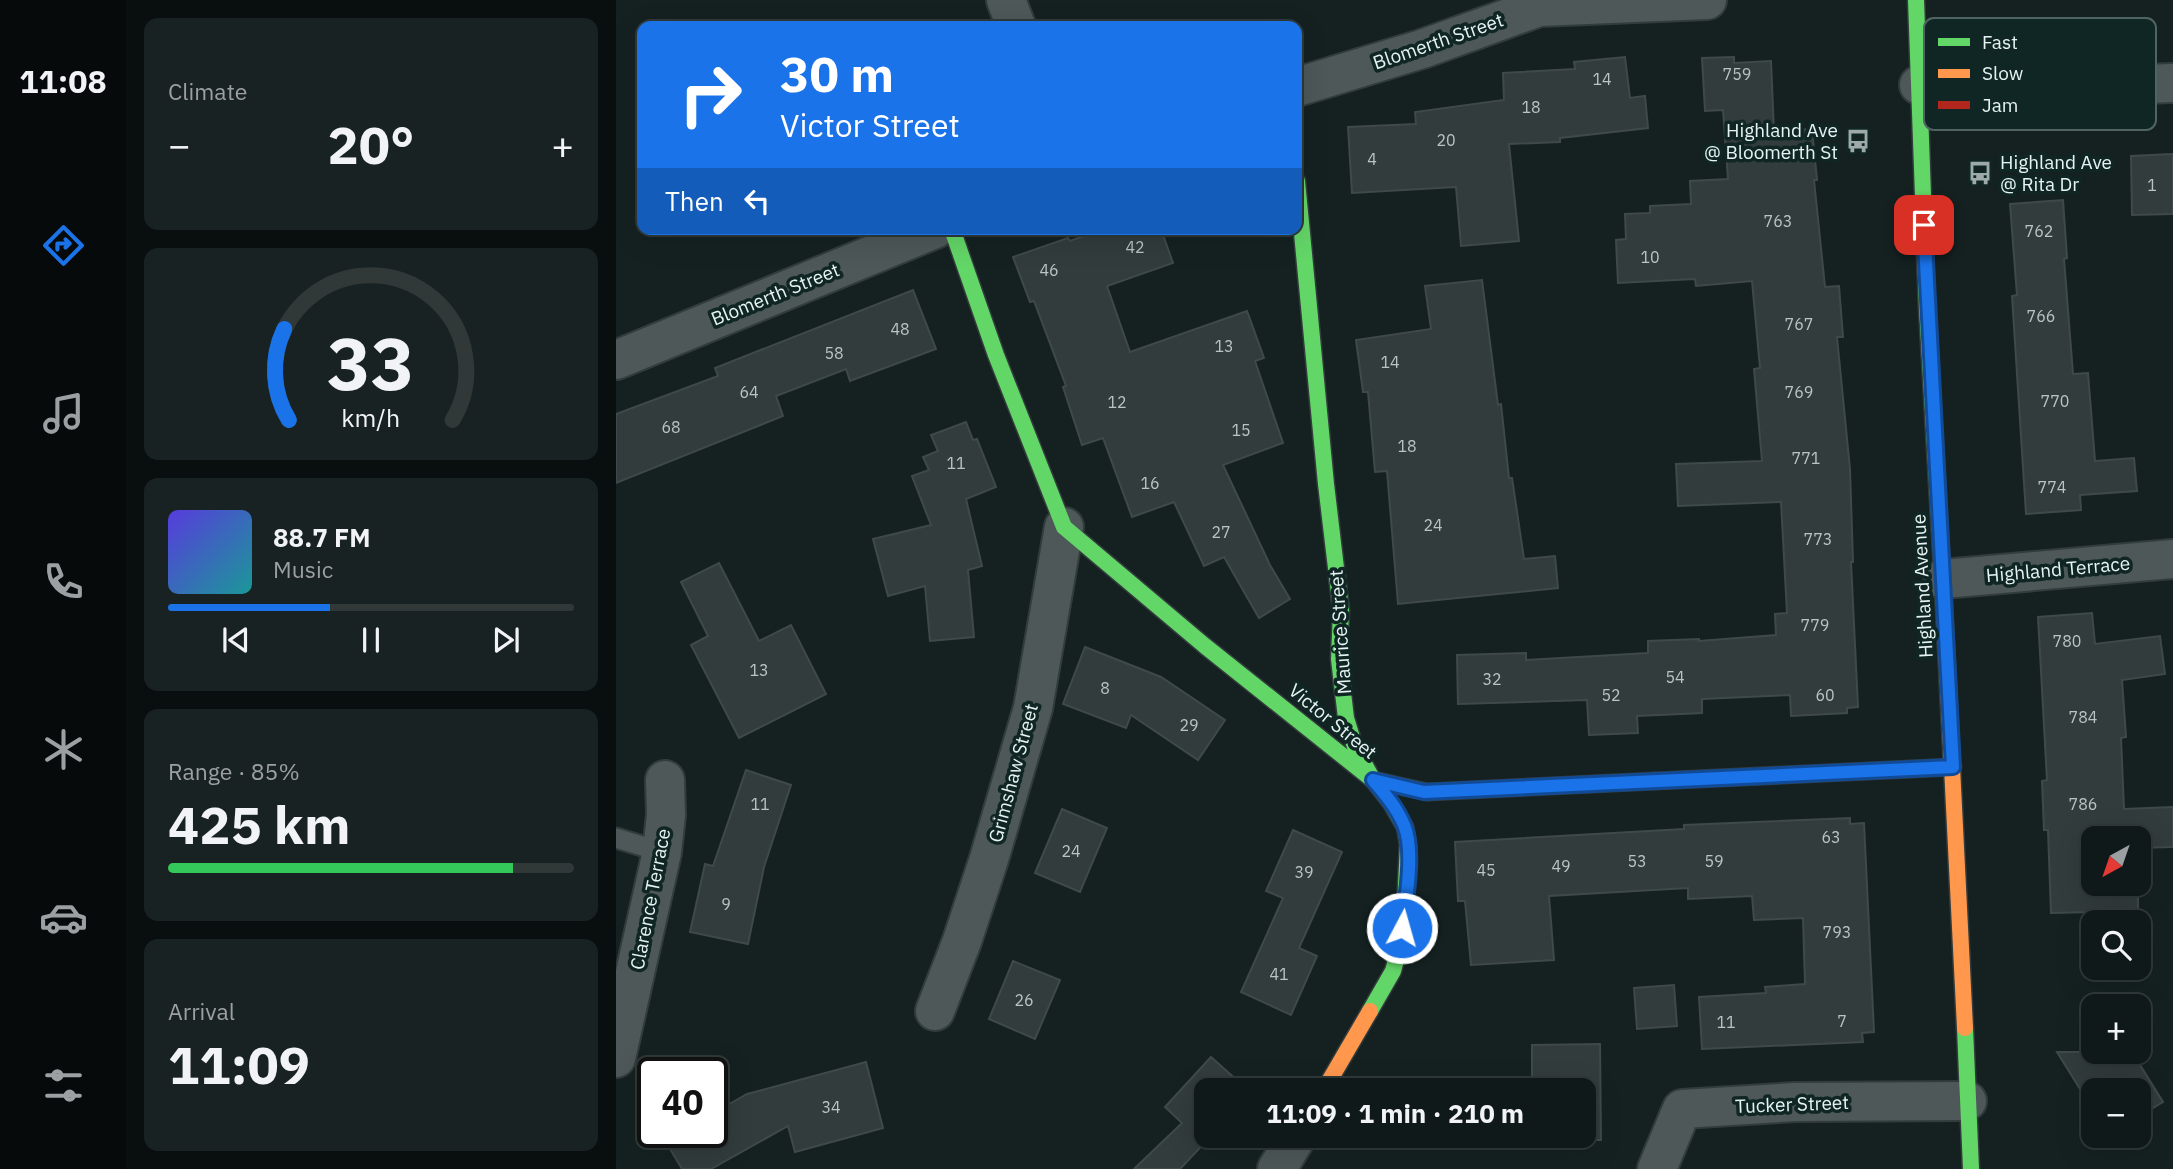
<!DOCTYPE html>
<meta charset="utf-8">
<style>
:root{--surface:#101919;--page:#192222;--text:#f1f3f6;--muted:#9ca0a2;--line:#303838;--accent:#1a73e8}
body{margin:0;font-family:"IBM Plex Sans",sans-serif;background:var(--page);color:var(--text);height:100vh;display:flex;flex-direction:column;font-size:26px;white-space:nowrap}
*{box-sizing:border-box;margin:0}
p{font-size:23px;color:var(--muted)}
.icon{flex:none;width:38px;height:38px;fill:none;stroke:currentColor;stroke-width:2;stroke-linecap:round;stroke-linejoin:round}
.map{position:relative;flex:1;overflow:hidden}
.sheet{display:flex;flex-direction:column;gap:18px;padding:18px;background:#090e0e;width:490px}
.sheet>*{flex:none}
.guide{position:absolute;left:21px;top:21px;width:665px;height:214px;border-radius:14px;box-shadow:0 7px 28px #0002,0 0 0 2px var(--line);background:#1a73e8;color:#fff;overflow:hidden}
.needle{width:46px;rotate:220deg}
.buttons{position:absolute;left:1465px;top:826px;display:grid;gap:14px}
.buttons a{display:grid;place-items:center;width:70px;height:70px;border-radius:14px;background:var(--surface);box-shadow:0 7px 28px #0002,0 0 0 2px var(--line);font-size:35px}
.speed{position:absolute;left:21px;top:1057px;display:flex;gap:14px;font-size:35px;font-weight:700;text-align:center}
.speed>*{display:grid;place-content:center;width:91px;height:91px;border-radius:50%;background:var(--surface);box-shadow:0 7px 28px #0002,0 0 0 2px var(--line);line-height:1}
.speed .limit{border:4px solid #111;border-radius:10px;background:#fff;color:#111}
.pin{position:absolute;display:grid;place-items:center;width:60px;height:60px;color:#fff;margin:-30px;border-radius:14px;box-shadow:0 4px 10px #0006}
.me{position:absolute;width:77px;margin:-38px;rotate:6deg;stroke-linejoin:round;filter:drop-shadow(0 0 5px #0008)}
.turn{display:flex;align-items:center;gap:24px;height:147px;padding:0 28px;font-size:32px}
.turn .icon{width:91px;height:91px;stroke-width:2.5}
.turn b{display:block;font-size:49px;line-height:60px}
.then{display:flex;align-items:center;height:66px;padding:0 28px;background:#0003;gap:14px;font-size:26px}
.big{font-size:52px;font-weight:700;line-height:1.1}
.sheet .tile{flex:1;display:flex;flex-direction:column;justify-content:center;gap:10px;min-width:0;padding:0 24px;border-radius:14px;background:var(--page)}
.sheet .dial{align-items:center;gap:0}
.dial svg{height:182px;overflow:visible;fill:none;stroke:var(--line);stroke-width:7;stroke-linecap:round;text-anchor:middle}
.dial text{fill:var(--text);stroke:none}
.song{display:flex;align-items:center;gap:21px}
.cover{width:84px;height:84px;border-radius:10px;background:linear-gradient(135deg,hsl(250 70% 55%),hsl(180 70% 35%))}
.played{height:7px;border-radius:4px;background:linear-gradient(90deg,var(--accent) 40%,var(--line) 40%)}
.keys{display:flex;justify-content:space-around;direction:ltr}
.heat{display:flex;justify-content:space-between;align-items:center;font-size:38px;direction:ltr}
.charge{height:10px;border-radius:5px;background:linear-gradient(90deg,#34c759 85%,var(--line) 0)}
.trip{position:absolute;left:578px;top:1078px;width:402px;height:70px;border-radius:14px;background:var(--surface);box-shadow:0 7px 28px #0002,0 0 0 2px var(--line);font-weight:700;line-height:70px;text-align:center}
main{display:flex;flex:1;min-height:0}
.tabs{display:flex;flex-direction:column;width:126px;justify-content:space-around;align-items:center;background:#060a0a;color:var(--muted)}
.tabs .icon{width:49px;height:49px}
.tabs .current{color:var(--accent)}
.tabs b{font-size:32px;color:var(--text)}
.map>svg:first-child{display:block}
.building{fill:#323c3c;stroke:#404949;stroke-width:2}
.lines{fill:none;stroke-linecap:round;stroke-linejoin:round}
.lane-casing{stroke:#333c3c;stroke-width:23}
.street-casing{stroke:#333c3c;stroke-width:42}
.fast-casing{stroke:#333c3c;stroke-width:19}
.slow-casing{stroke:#333c3c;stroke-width:19}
.jam-casing{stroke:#333c3c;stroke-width:19}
.lane{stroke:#4e5858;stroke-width:19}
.street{stroke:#4e5858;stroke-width:38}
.fast{stroke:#63d668;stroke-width:16}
.slow{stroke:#ff974d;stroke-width:16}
.jam{stroke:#b3261e;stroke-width:16}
.route-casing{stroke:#114b97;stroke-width:18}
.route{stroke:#1a73e8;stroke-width:12}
.labels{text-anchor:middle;stroke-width:7;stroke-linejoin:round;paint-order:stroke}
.number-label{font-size:16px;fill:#b9c5c4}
.street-label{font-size:19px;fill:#e6f3f2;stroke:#102625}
.poi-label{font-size:19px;fill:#e6f3f2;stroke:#102625;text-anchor:end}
.key{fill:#102625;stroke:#506462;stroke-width:2}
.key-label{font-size:19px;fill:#e6f3f2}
</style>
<main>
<nav class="tabs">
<b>11:08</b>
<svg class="icon current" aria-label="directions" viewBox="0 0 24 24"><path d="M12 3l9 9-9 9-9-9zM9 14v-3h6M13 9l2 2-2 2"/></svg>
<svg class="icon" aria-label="music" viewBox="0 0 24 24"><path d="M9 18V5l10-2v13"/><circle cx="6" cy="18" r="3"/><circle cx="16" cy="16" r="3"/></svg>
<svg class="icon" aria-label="phone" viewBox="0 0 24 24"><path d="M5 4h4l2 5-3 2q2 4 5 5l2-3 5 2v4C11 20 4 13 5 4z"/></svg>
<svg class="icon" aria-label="climate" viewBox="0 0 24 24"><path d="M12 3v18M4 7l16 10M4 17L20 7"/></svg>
<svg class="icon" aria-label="car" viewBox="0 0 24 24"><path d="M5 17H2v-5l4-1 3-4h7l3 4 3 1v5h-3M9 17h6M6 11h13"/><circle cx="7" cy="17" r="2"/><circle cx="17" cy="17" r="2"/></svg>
<svg class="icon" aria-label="filters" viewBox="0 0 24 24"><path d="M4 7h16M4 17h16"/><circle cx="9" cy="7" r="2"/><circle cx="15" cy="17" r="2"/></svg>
</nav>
<section class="sheet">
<div class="tile"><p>Climate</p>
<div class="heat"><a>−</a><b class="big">20°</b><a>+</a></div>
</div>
<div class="tile dial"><svg viewBox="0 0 100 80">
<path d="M14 69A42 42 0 1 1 86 69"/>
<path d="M14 69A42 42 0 0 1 12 29" stroke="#1a73e8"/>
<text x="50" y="56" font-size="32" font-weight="700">33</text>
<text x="50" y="72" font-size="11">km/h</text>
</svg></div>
<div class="tile">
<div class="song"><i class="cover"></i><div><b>88.7 FM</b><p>Music</p></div></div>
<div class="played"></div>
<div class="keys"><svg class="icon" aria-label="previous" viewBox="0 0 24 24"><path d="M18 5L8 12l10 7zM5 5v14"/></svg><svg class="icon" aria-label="pause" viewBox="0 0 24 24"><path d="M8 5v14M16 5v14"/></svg><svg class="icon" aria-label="next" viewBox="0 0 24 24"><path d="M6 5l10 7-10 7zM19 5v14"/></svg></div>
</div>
<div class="tile"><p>Range · 85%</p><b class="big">425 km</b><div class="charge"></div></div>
<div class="tile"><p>Arrival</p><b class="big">11:09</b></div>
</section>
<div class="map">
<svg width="1557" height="1169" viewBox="0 0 1557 1169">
<rect width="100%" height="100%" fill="#152121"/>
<!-- building -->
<g class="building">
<path d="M1009 57 1014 98 1029 96 1032 128 944 138V142L893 144 903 241 845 246 840 187 736 193 732 127 800 124 799 112 888 100 887 73 959 69 958 62Z"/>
<path d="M1118 57V63L1155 61 1158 131 1196 129 1201 180H1198L1209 287 1223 286 1227 337H1221L1234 469 1237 562H1235L1242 707 1231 708V713L1175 716 1174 695 1086 699V713L1021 716 1022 733 973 735 971 700 842 704 841 655 910 653V660L1032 653V641L1083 639V641L1160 635 1159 614 1171 613 1165 502 1062 506 1060 464 1146 461 1138 369 1144 368 1136 281 1080 286 1079 279 1002 283 1000 240 1010 239 1009 214 1034 213V206L1075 204 1074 181 1112 179 1107 110 1089 111 1086 58Z"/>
<path d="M1557 154V214L1516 215 1515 156Z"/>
<path d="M1447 200 1451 258 1448 259 1457 374 1472 373 1479 461 1518 458 1521 491 1464 495 1465 510 1410 514 1396 296 1401 295 1394 204Z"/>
<path d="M487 229H545L557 263 491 286 514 352 631 311 648 358 639 361 667 443 607 465 654 565 674 599 643 618 608 557 588 566 558 502 516 517 487 438 466 445 447 387 450 386 418 301 414 302 397 257 452 238 454 241Z"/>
<path d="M866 280 882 405 885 404 893 478H896L908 559 939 556 942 588 782 604 771 471 759 472 752 392H747L740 340 815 329 809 286Z"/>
<path d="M297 290 320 349 234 381 230 369 160 396 167 416 0 483V414L102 376 99 368Z"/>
<path d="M350 422 357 440 361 439 380 487 350 499 366 566 352 570 358 637 314 641 309 586 272 596 257 539 315 525 296 476 313 470 307 457 322 451 315 435Z"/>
<path d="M103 563 143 641 175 625 210 694 123 738 75 645 92 636 65 582Z"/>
<path d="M1476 613 1479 644 1544 636 1549 674 1506 680 1510 737 1505 738 1508 809 1557 807V847L1522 848V838H1477V884H1522V911L1435 913 1432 830H1428L1426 781 1431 780 1422 617Z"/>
<path d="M469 647 545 677 609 720 582 760 515 715 510 728 447 704Z"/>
<path d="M130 770 175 785 148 867 132 944 74 932 89 864 97 866Z"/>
<path d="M446 809 491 828 464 892 419 873Z"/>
<path d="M1234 818V824L1248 823 1258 1032 1246 1033 1247 1042 1086 1049 1083 997 1150 993 1149 987 1189 984 1187 918 1138 920 1136 896 1072 899V888L933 896 938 960 855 965 849 901H842L839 842 1068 829V825Z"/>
<path d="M677 830 726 852 683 948 701 956 675 1015 625 992 667 898 650 891Z"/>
<path d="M397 961 444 980 419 1039 373 1019Z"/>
<path d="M1058 985 1061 1026 1021 1029 1018 988Z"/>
<path d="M984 1044 985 1140H900V1136H968V1090H909H916V1045Z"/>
<path d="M1441 1052H1516L1547 1102 1522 1117V1090H1477V1110Z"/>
<path d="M595 1057 632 1090H590V1136H595L564 1169H518L566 1123 549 1107Z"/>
<path d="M250 1062 267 1128 179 1152 172 1126 95 1169H66L44 1132H96V1114L131 1094Z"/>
</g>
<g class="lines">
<!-- lane casing -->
<g class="lane-casing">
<path id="lane" d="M0 838 46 852"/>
</g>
<!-- street casing -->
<g class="street-casing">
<g id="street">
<path d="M390 0 400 26"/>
<path d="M1303 85 1418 88 1557 83"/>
<path d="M681 87 806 49 923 7 1091 0"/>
<path d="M0 360 319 229"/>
<path d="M1327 579 1557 559"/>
<path d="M319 1011 346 941 373 859 417 708 448 527"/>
<path d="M0 1058 46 852 50 815 49 780"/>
<path d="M661 1169 681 1136"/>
<path d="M1041 1169 1066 1109 1179 1102 1351 1101"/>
</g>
</g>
<!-- fast casing -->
<g class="fast-casing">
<g id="fast">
<path d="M1300 0 1311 308 1327 586"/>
<path d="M681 181 710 484 725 610 723 659 730 718 739 747 757 780 775 803 789 827 792 844 789 906 783 949 777 971 754 1011"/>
<path d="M336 229 380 355 448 527 589 646 757 780 811 792"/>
<path d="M1349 1028 1355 1169"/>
</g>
</g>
<!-- slow casing -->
<g class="slow-casing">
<g id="slow">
<path d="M1327 586 1349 1028"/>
<path d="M1039 781 1337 767"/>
<path d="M708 1090 754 1011"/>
</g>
</g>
<!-- jam casing -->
<g class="jam-casing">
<path id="jam" d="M811 792 1039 781"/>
</g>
<!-- lane -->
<use href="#lane" class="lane"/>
<!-- street -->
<use href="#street" class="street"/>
<!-- fast -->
<use href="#fast" class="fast"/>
<!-- slow -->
<use href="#slow" class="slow"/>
<!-- jam -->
<use href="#jam" class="jam"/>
</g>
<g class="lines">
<!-- route casing -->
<g class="route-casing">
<path id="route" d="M786 928C790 901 799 850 788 825 781 808 769 794 757 780L808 792 1337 767 1308 225"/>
</g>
<!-- route -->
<use href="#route" class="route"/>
</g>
<!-- icons -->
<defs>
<g id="bus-bare" transform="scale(1.89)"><path d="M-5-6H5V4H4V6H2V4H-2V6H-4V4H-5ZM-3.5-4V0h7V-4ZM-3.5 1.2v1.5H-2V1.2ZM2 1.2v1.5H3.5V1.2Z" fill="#9daaa9" stroke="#102625" stroke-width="2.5" paint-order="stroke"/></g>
</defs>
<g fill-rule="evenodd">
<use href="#bus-bare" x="1242" y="141"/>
<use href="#bus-bare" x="1364" y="173"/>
</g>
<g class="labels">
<!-- number labels -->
<g class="number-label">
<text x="1121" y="80">759</text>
<text x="986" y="85">14</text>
<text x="915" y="113">18</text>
<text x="830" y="146">20</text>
<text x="756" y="165">4</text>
<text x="1536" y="191">1</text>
<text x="1162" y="227">763</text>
<text x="1423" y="237">762</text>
<text x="519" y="253">42</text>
<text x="1034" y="263">10</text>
<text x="433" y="276">46</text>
<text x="1425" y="322">766</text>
<text x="1183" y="330">767</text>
<text x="284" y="335">48</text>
<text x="608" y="352">13</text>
<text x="218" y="359">58</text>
<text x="774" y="368">14</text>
<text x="133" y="398">64</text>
<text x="1183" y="398">769</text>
<text x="1439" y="407">770</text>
<text x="501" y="408">12</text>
<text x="55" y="433">68</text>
<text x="625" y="436">15</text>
<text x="791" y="452">18</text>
<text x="1190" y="464">771</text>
<text x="340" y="469">11</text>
<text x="534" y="489">16</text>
<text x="1436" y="493">774</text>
<text x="817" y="531">24</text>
<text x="605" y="538">27</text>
<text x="1202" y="545">773</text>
<text x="1199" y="631">779</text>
<text x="1451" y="647">780</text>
<text x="143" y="676">13</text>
<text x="1059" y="683">54</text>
<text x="876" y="685">32</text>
<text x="489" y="694">8</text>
<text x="995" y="701">52</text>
<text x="1209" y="701">60</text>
<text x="1467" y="723">784</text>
<text x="573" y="731">29</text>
<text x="144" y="810">11</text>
<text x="1467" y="810">786</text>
<text x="1215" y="843">63</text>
<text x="455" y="857">24</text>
<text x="1021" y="867">53</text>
<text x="1098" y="867">59</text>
<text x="945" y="872">49</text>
<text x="870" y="876">45</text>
<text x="688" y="878">39</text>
<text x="110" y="910">9</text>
<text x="1221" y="938">793</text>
<text x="663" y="980">41</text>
<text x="408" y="1006">26</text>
<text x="1226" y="1027">7</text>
<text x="1110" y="1028">11</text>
<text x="215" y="1113">34</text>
</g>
<!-- street labels -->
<g class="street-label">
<text transform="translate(822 41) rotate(-19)" y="7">Blomerth Street</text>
<text transform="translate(159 294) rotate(-22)" y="7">Blomerth Street</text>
<text transform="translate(1442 569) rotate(-5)" y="7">Highland Terrace</text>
<text transform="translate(1306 586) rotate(-93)" y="7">Highland Avenue</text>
<text transform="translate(724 632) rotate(-94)" y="7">Maurice Street</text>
<text transform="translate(717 721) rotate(39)" y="7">Victor Street</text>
<text transform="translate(397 773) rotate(-75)" y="7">Grimshaw Street</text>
<text transform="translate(34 899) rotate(-79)" y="7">Clarence Terrace</text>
<text transform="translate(1176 1104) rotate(-2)" y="7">Tucker Street</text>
</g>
<!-- poi labels -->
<g class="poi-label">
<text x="1222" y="137">Highland Ave<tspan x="1222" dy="22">@ Bloomerth St</tspan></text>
<text x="1384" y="169" text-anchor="start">Highland Ave<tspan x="1384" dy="22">@ Rita Dr</tspan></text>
</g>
</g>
<!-- legend -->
<rect x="1308" y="18" width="232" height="112" rx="10" class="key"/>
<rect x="1322" y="38" width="32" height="8" fill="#63d668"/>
<rect x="1322" y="69" width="32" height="9" fill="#ff974d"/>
<rect x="1322" y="101" width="32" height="8" fill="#b3261e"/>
<g class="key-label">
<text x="1366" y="49">Fast</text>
<text x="1366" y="80">Slow</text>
<text x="1366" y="112">Jam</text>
</g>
</svg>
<div class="buttons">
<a><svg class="needle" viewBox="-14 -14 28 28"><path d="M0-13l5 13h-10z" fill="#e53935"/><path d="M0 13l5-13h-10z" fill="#9ca0a2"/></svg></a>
<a><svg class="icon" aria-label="search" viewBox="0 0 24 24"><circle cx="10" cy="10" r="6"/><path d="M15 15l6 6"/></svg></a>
<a>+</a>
<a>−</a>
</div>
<div class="speed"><div class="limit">40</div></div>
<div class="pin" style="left:1308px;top:225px;background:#d93025"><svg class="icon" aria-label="arrive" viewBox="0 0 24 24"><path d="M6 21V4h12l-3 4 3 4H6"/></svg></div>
<svg class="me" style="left:786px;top:928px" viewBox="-20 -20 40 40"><circle r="17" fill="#1a73e8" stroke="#fff" stroke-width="3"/><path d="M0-11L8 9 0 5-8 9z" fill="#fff"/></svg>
<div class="trip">11:09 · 1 min · 210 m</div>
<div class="guide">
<div class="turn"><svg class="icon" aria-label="right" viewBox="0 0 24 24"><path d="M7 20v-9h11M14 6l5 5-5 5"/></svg><div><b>30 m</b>Victor Street</div></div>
<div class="then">Then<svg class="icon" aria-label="left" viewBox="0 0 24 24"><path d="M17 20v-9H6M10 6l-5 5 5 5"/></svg></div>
</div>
</div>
</main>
